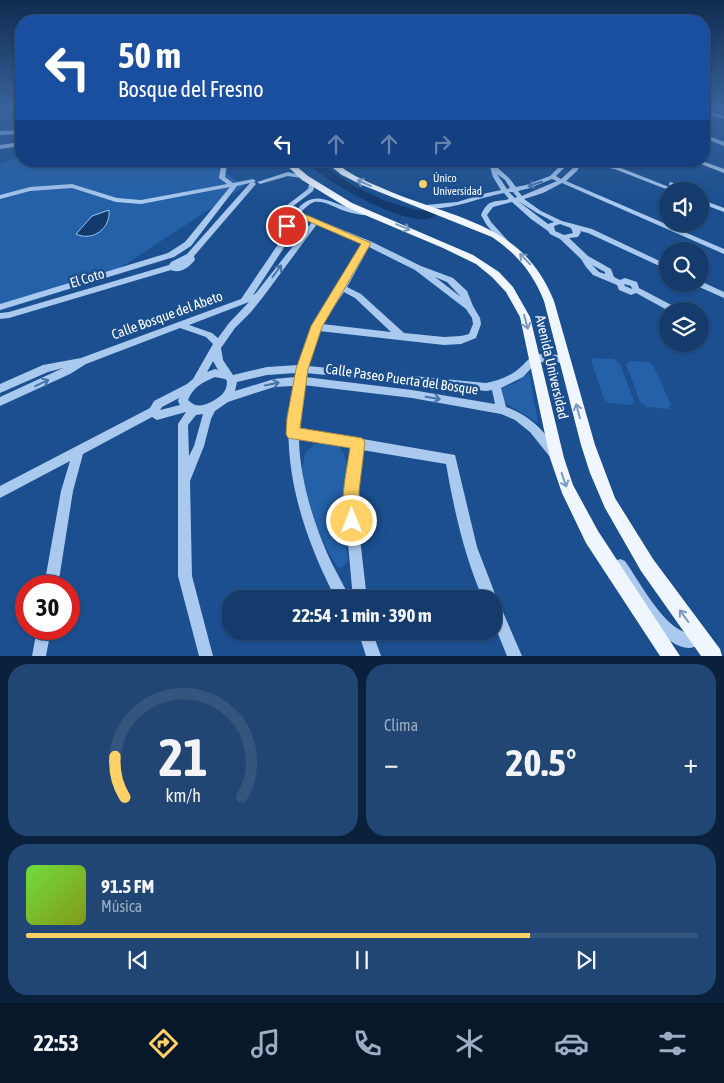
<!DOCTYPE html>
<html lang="es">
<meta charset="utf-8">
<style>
:root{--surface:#143b6b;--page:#214673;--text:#f1f3f6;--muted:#9dadc1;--line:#33557e;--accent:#ffd166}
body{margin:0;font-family:"Asap Condensed",sans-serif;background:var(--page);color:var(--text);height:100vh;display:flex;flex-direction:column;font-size:19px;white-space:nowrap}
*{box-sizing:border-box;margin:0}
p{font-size:16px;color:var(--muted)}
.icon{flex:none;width:28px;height:28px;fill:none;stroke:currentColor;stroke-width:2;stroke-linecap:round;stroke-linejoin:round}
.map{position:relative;height:656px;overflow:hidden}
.sheet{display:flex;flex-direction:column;gap:8px;padding:8px;background:#0b203b;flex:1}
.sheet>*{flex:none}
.banner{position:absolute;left:15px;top:15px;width:695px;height:152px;border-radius:20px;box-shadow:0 1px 4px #0004,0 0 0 1px var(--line);background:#1a4fa0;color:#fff;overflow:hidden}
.buttons{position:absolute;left:659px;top:182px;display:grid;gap:10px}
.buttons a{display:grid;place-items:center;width:50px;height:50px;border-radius:50%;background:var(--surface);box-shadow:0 1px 4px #0004,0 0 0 1px var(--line);font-size:25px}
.speed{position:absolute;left:15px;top:575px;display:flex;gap:10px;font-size:25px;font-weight:700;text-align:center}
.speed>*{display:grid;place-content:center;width:65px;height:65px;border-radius:50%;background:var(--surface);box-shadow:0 1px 4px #0004,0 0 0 1px var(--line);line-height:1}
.speed .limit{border:8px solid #d22;background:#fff;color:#111}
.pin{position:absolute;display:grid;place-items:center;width:42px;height:42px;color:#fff;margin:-21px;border:2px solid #fff;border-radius:50%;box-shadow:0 1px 5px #0007}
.me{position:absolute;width:55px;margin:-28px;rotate:0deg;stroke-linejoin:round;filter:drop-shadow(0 0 4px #0008)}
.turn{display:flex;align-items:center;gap:18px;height:105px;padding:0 20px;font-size:22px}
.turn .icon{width:65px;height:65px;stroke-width:2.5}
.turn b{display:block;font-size:35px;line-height:42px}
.lanes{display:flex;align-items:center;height:48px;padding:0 20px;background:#0003;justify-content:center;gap:25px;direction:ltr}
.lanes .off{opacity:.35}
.big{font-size:38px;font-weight:700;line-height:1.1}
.sheet .widget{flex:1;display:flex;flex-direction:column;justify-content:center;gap:8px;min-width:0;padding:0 18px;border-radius:20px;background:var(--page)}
.sheet .dial{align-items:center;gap:0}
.dial svg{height:130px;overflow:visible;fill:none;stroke:var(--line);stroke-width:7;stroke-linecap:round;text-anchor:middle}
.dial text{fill:var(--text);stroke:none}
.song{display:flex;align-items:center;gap:15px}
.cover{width:60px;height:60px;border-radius:8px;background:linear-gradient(135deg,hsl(100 70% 55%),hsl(70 70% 35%))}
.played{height:5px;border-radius:2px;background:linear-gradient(90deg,var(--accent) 75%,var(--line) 75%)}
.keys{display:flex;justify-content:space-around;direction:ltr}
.heat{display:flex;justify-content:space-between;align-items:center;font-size:28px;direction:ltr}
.sheet .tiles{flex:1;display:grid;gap:8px;grid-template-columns:1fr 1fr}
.widget:last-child{grid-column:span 2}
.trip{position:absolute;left:222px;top:590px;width:280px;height:50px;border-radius:20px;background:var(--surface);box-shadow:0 1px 4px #0004,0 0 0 1px var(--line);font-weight:700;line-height:50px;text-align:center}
.menu{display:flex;height:80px;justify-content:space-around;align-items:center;background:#08182b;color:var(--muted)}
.menu .icon{width:35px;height:35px}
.menu .active{color:var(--accent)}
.menu b{font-size:22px;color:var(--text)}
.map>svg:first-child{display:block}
.green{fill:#2461a8}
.water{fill:#123a6d;stroke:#9cc4f0}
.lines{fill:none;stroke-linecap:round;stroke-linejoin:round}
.stream{stroke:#9cc4f0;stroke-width:1}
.river{fill:#123a6d;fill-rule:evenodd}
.minor{fill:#a9c9ee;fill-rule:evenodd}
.major{fill:#f0f6ff;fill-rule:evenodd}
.oneway{stroke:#7b9ac1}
.oneway2{stroke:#4674ac}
.route{fill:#ffd166;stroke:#a68842}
.poi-dot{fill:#ffd166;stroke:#1b4f8f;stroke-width:2}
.labels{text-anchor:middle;stroke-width:5;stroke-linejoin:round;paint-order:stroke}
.far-poi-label{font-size:11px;fill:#fff;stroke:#1b4f8f;text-anchor:start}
.street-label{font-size:14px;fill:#fff;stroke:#1b4f8f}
</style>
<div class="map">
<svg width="724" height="656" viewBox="0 0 724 656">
<rect width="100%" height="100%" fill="#1b4f8f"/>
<!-- green -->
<g class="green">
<path d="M21 157V161H184L190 167 214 166 245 186 108 276 0 311V164Z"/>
<path d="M594 358 614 359 620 364 634 401 631 405 609 403 604 399 591 360Z"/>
<path d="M629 361 648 362 653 365 671 405 668 409 647 407 640 402 626 364Z"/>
<path d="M529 372 538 423 503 401 500 390 504 387 516 383Z"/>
<path d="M326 441 338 444 344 454 347 466 343 495V526L348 560 343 567 338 568C324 546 302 499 302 472 302 466 304 459 305 453L315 444Z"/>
</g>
<!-- water -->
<path class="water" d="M109 210C111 228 93 242 76 234L92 216Z"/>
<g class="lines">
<!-- stream -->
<path class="stream" d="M16 108 21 115"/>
<!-- river -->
<path class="river" d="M305 161H317L354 186 388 202 416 210 434 212 436 215C418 235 320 179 305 161Z"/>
<!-- minor -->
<g class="minor">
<path d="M720 108H724V110Z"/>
<path d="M704 110 724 116V119L704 113Z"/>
<path d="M21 130V134L0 135V131Z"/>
<path d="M704 134 724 142V146L704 138Z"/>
<path d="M21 142V146L0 149V145Z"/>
<path d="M219 161H225L227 165 225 177 233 183 253 179 256 181 254 182 256 184 194 256 195 260C189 267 181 274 171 270L9 318 0 319V313L9 312 169 265 171 262 187 254 250 183 237 186 191 246 174 257 0 310V304L168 253 185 242 230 187 141 204 116 202 72 188 30 191 0 199V195L30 187 72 184 117 198 141 200 227 184 219 178 221 165Z"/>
<path d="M483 161H490L509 178 516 187 526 185 550 176 565 161H571L556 176 561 179 572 169 577 161H583L577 171 566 181 724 249V254L562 183 543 193 524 199 541 211 562 221 592 229 668 265V270L588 233 580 231 581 232 578 237 569 238 588 256 611 269 614 277 620 280 625 278 637 282 639 288 679 309 680 311H669L636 293 631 295 619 290 617 285 593 275 586 267 581 259 560 239 550 234 548 231 531 219 512 202 493 207 487 215 491 222 509 242 508 244H502L486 224 481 215C489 198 493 203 509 199L504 193C477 198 451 211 424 208L423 207 426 205 457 202 487 193 501 190 493 177 490 167ZM497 174 505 180 510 188 507 189ZM552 179 557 181 524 195 522 196 518 191 530 188ZM509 192H513L517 197 515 198ZM518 201 537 213 554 222 548 224ZM560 224 571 228 573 233 564 235 555 231 554 226ZM592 265 605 272V274L599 272ZM624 284 631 286 632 289 625 286Z"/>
<path d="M584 161H595L621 168 679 191H671L617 170Z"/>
<path d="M693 161H702L724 169V173Z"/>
<path d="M288 172 304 176 301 178 288 176 260 184 257 182Z"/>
<path d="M671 182 691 190 692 191H684L669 185V183Z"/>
<path d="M312 183 315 185 313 191 288 210V217L295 216V212C313 189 327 201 349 208 357 211 365 211 373 213V215C364 216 354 214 345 211 336 208 324 200 314 202 309 204 305 208 301 212V215H306L370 241 421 266 453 278 467 291 473 306 480 318 481 324 476 338 461 344 444 345 319 331 308 366 486 383C500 380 512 376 523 365 527 361 530 357 535 354L564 355 567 356 569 359 567 362 564 363 537 362 523 377 501 388 506 407C532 417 541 429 558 449L560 453 558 457 554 458 550 457 530 432 515 420 501 414 412 398 303 385 299 409V430L357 438 455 455 477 547 497 599 496 602 499 603 522 656H507L494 624V599H483C464 555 454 510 446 464L362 450 358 491V521L367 599H353L346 521V491L351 448 299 440C300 478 312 518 327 553 334 569 343 583 350 599H336C302 534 278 459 293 386L274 387 228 402 215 411 211 419 204 446 190 481 192 576 213 656H199L178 576V424L186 412 157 420 152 417 83 454 73 491 58 586H44L61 491 70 461 0 498V486L150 408 154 401 187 384 193 379 213 344 206 337 180 328 86 364 70 374 0 406V397L63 368 48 372 0 393V384L43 365 81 358 241 299 281 240 284 226 281 216 282 209 308 189 309 185ZM303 218 312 222 256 293 253 295 289 240 290 226 289 221ZM317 224 363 244 338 288 314 323 298 365 267 367 233 375 223 360 221 348 235 328 251 312 263 297ZM369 247 415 270 466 309 472 318 473 324 469 334 461 336 444 337 404 333 361 294 347 287ZM435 277 447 282 461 297ZM344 292 355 298 391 332 322 324ZM249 302 229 323 218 338 212 333 189 325ZM213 361 218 370 215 369 207 372ZM296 373 295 377 274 379 235 391 237 382 267 375ZM306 373 486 391 492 390 495 404 412 390 305 377ZM215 377 225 379 227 381C227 393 220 397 211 402 202 406 196 408 188 400 193 387 203 382 215 377ZM179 398 178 401 180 405 160 410 162 407ZM203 414 194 446 189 456 188 425 196 415Z"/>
<path d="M700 199 724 208V212L700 203Z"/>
<path d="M700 281 724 292V298L697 286 696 284H700Z"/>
<path d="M700 321 708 324 709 326 708 328 705 329 700 328Z"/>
<path d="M620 559 625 561C639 581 660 621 682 631 690 635 697 630 705 633L707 638 705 643C701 645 695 647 690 648 661 649 630 591 615 571L613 566 615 561Z"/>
<path d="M37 629H51L46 656H32Z"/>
<path d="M358 631H372L381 656H366Z"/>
</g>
<!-- major -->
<g class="major">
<path d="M282 161H290L308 176 352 203 473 255 499 272 513 287 530 317 564 458 573 485 598 531 680 656H660L586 543 562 493 550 458 520 317 506 292 492 277 476 264 443 248 346 207 302 180Z"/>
<path d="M324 161C326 161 329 161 331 161 337 162 342 168 347 171 358 178 370 183 382 188 452 219 522 221 554 301L595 445 615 498 653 559 720 649 722 656H701L641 571 605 508 590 473 581 445 544 301C533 273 517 254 492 237L362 185 342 175Z"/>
</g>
</g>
<!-- one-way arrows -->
<defs><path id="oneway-shaft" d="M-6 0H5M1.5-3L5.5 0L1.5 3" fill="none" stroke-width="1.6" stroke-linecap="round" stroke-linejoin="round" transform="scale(1.25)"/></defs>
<g class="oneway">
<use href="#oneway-shaft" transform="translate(364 183) rotate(-156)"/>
<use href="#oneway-shaft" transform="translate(403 227) rotate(23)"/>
<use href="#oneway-shaft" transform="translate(525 259) rotate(-134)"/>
<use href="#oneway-shaft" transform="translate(526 322) rotate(75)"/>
<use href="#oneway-shaft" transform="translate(578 411) rotate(-105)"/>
<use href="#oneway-shaft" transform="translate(564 480) rotate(71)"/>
<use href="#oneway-shaft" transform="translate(684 616) rotate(-126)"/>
</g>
<g class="oneway2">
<use href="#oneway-shaft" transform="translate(535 184) rotate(161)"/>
<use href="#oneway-shaft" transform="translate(277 271) rotate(-53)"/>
<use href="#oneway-shaft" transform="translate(42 383) rotate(-25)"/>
<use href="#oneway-shaft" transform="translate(272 384) rotate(-12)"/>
<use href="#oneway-shaft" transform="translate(433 398) rotate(9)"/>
</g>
<!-- sky -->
<linearGradient id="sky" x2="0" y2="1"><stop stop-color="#0f2b4f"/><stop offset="0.54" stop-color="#39639b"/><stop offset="1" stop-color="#39639b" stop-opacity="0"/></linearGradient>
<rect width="724" height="200" fill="url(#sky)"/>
<!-- route -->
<path class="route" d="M304 214 371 243 322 327 308 369 300 428 362 438 365 442 359 491 360 521 357 527 352 529 346 527C338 507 347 469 350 448L288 438 286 434 287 418 296 369 311 326 361 244 303 219 290 222V227H284L281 220 282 218Z"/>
<!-- markers -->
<circle class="poi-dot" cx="423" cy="184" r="5"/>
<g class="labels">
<!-- far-poi labels -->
<g class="far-poi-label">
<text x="433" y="182">Único<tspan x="433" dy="13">Universidad</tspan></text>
</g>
<!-- street labels -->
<g class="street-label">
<text transform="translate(87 278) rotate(-17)" y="5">El Coto</text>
<text transform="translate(167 315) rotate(-20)" y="5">Calle Bosque del Abeto</text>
<text transform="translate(552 367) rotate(77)" y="5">Avenida Universidad</text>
<text transform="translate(402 379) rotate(8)" y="5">Calle Paseo Puerta del Bosque</text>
</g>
</g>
</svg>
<div class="buttons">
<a><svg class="icon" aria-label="sound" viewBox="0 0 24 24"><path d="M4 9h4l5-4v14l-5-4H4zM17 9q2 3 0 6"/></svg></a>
<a><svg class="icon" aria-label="search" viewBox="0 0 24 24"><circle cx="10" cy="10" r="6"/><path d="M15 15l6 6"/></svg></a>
<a><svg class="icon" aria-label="layers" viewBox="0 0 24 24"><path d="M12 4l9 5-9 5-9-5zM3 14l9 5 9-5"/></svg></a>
</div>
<div class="speed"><div class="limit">30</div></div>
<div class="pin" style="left:287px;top:226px;background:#d93025"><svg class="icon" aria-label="arrive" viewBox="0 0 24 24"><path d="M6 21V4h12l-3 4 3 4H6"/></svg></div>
<svg class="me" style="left:352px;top:521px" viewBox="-20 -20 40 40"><circle r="17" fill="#ffd166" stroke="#fff" stroke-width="3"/><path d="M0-11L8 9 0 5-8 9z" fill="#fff"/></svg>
<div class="trip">22:54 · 1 min · 390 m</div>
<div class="banner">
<div class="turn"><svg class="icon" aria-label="left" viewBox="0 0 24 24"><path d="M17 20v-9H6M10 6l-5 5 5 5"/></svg><div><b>50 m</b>Bosque del Fresno</div></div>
<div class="lanes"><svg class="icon" aria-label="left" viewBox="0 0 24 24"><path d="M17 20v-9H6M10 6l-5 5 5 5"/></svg><svg class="icon off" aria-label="ahead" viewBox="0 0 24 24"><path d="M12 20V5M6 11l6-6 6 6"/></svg><svg class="icon off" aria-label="ahead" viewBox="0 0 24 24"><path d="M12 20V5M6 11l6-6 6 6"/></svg><svg class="icon off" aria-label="right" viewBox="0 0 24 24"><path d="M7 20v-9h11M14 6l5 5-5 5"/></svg></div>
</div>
</div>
<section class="sheet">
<div class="tiles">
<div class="widget dial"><svg viewBox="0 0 100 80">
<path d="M14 69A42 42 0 1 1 86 69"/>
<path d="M14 69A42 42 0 0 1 8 44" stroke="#ffd166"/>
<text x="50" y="56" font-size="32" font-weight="700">21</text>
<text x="50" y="72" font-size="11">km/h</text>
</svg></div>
<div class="widget"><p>Clima</p>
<div class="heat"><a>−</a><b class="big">20.5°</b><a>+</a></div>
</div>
<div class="widget">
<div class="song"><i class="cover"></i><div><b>91.5 FM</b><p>Música</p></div></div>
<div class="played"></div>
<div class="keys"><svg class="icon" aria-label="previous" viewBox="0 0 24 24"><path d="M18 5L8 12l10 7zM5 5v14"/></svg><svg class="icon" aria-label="pause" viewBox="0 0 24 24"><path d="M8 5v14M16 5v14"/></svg><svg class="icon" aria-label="next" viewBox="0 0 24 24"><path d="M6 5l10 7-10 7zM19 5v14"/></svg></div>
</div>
</div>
</section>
<nav class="menu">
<b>22:53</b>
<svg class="icon active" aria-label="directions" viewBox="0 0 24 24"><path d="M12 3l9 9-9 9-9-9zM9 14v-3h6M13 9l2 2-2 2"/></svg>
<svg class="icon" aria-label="music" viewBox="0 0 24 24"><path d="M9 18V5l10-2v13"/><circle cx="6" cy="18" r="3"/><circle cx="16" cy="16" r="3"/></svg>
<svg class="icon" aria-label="phone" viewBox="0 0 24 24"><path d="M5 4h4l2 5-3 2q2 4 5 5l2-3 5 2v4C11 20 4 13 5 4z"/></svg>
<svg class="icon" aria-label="climate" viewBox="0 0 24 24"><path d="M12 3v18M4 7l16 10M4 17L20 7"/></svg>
<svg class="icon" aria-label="car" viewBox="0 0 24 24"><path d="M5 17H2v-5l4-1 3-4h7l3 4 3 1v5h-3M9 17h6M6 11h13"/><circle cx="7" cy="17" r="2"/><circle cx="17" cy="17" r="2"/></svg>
<svg class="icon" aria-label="filters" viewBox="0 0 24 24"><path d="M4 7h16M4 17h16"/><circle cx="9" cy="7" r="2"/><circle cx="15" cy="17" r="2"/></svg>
</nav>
